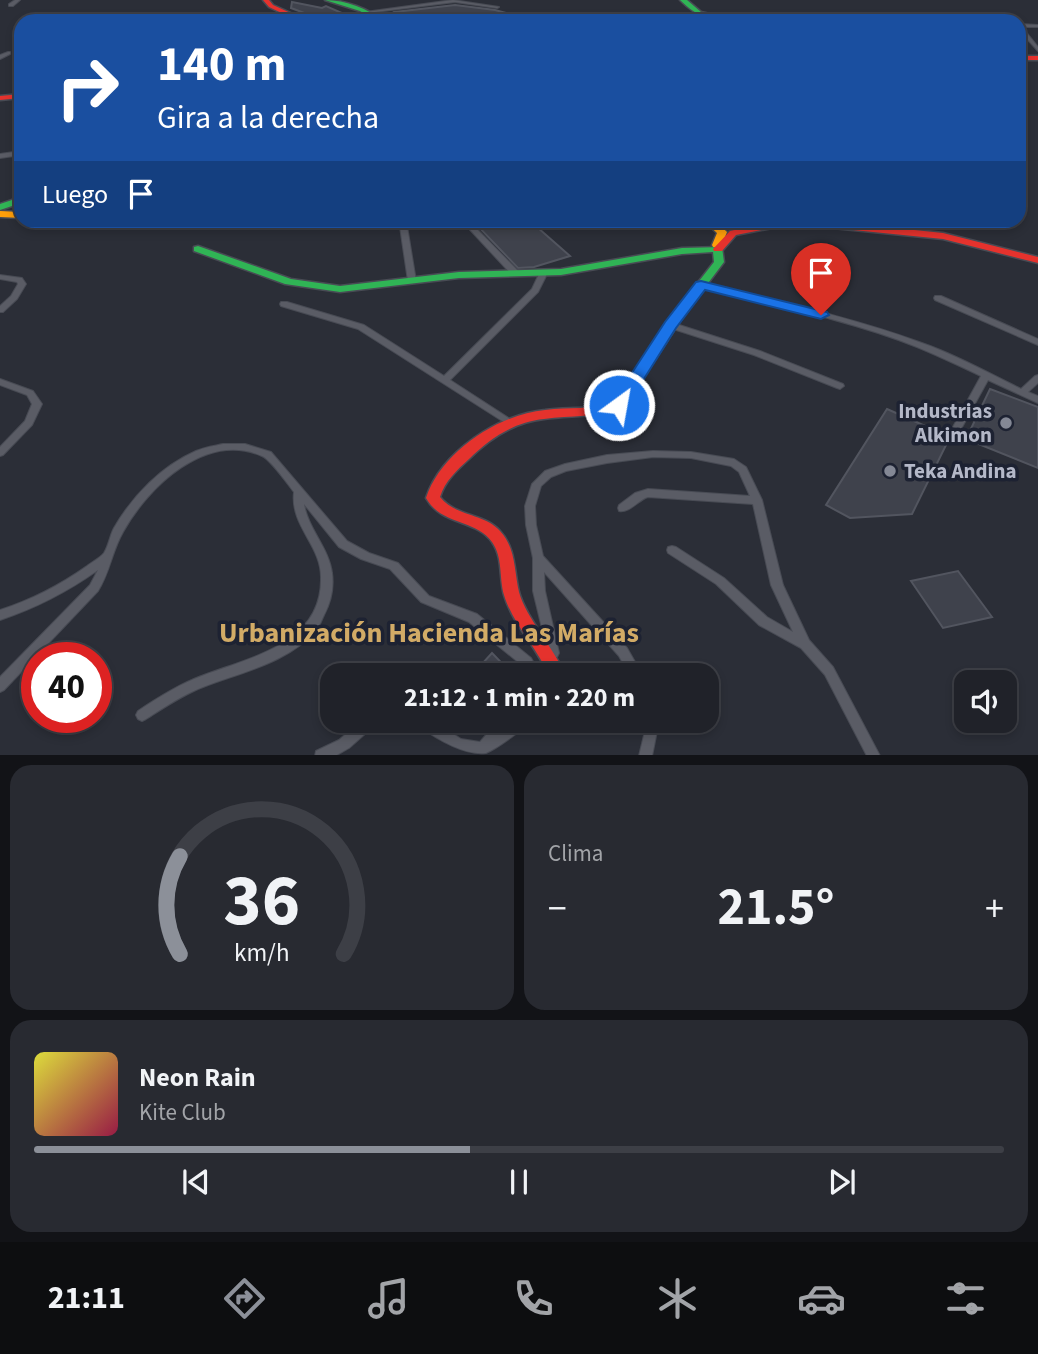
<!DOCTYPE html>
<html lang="es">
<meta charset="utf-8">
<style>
:root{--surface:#202229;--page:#282a31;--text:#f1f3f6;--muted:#a2a4a8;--line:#3d3f46;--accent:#8c9099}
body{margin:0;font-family:"Source Sans 3",sans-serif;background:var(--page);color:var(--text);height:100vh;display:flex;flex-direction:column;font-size:26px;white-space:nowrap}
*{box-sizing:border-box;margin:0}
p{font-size:23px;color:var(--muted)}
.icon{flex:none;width:38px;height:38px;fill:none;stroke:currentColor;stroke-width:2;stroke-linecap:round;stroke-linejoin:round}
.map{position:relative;height:755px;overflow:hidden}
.drawer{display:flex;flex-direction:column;gap:10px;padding:10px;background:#121317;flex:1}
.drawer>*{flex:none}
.banner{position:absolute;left:14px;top:14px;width:1012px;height:214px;border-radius:21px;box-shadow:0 4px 10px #0003,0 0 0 2px var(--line);background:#1a4fa0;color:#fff;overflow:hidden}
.fabs{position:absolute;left:954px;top:670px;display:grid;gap:14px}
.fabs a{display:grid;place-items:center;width:63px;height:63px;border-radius:14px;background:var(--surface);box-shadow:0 4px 10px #0003,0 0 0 2px var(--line);font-size:35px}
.speed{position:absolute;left:21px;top:642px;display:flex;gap:14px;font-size:35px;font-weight:700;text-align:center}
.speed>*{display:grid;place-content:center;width:91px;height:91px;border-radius:50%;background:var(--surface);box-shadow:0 4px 10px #0003,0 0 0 2px var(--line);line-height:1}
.speed .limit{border:10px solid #d22;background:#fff;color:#111}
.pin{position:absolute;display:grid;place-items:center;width:60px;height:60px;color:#fff;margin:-72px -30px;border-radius:50% 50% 50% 0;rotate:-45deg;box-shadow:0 0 7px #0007}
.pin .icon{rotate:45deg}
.me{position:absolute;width:77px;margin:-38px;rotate:32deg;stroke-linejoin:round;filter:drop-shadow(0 0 5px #0008)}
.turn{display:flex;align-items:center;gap:24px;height:147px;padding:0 28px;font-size:32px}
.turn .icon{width:91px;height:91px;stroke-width:2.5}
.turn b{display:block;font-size:49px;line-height:60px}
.then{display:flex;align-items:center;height:66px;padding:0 28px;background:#0003;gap:14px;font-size:26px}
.big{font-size:52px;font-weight:700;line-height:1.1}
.drawer .widget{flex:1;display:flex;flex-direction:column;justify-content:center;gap:10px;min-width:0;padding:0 24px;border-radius:21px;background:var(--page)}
.drawer .dial{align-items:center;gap:0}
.dial svg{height:182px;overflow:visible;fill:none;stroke:var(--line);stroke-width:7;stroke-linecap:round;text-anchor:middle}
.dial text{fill:var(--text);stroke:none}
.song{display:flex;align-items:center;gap:21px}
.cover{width:84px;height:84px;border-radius:10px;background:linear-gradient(135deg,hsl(60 70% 55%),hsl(340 70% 35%))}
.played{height:7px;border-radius:4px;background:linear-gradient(90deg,var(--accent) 45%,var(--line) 45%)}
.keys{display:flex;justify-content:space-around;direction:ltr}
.heat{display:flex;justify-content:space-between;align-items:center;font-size:38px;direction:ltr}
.drawer .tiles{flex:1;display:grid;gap:10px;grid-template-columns:1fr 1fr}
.widget:last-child{grid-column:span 2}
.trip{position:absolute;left:320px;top:663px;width:399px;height:70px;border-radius:21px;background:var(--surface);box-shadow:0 4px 10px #0003,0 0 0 2px var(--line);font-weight:700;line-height:70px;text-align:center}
.menu{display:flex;height:112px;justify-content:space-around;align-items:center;background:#0d0e10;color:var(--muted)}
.menu .icon{width:49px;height:49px}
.menu .active{color:var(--accent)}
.menu b{font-size:32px;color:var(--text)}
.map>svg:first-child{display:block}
.building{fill:#3f424c;stroke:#52555f;stroke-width:2}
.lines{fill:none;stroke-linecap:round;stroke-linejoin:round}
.street-casing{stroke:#484b54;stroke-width:2}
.fast-casing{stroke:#484b54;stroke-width:3}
.slow-casing{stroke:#484b54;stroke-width:3}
.jam-casing{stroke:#484b54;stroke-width:3}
.street{fill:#5a5c65;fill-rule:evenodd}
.fast{fill:#30b455;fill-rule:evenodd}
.slow{fill:#ff9f0a;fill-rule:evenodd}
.jam{fill:#e5322d;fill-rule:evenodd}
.route{fill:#1a73e8;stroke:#114b97;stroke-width:2}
.poi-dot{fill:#848895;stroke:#1d2232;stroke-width:2.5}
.labels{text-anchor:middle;stroke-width:7;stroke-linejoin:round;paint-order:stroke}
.poi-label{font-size:21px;font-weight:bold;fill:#b4b8c8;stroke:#1d2232;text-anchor:end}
.near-neighbourhood-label{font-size:28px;font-weight:bold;fill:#d2ab66;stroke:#1d2232}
</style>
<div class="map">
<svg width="1038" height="756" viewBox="0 0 1038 756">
<rect width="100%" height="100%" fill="#2b2e37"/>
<!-- building -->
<g class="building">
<path d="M292 2 322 8 326 6 360 21H335L307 14 291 8Z"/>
<path d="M455 5 495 10 517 16 505 21H409L395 12Z"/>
<path d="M472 220H529L570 256 534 267 518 268Z"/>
<path d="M990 389 1038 407V468L966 439Z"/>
<path d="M887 409 950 437 912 514 850 518 826 505Z"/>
<path d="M958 571 992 617 943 628 911 581Z"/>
<path d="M492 653 514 676H471Z"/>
</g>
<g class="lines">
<!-- street casing -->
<g class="street-casing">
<g id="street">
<path d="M15 0H20L13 6H9V4Z"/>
<path d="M453 0 499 7 497 8 455 2 367 13 365 12Z"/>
<path d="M1004 14H1008L1016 21H1011L1004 16Z"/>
<path d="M1019 24 1038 25V27H1022L1038 47V51L1018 29Z"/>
<path d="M8 52H10V54L0 59V55Z"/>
<path d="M21 151V155L0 158V154Z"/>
<path d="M399 220H406L416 281 412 283 408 281Z"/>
<path d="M461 220H468L518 271 519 273 518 275H512Z"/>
<path d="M540 272H543L547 274 538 292 450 380 510 419 512 421 507 424 358 329 281 306 280 304 281 302H287L364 325 444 376 532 289Z"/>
<path d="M0 275 22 278 26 284 17 299 3 312H0V306L11 296 18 284 17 282 0 279Z"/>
<path d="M698 283H701C774 301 848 316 919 342 954 354 987 372 1021 389L1035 376 1038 375V383L1028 392 1038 396V403L988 380 961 429H955L953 427 981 376C960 366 939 356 917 347 847 319 771 305 698 287L697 285Z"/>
<path d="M935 296H941L1038 339V345L935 300 934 298Z"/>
<path d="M667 323H673L760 351 843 384 844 386 840 389 837 388 754 355 667 327 666 325Z"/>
<path d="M0 379 33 391 42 404 32 425 3 455 0 456V447L25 421 32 404 27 395 0 385Z"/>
<path d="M223 444H245L271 452 347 541 369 553 398 563 429 596 477 614 531 658 541 676H528L523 666 469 622 421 602 390 569 361 559 339 547 304 504C308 529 329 548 332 573 334 587 331 602 324 615 322 619 320 625 317 629 289 663 241 672 203 687 182 695 165 707 146 719L142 721 138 719 136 715 138 711C156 699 173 688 194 679 244 658 323 647 321 577 321 545 290 526 294 492 287 483 270 459 262 456 206 431 148 487 123 532 112 551 110 572 98 591L4 690 0 692V677L90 585 98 570C67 592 36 608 0 620V610C31 600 60 585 87 566 92 562 100 558 104 553 109 545 110 535 114 528 133 495 162 466 196 451 205 447 214 446 223 444Z"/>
<path d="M653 451 691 452 734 459 746 467 762 500 783 585 809 640 833 667 880 756H867L825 675 801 648 759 625 716 584 668 553 667 550 668 547 672 546 676 547 724 578 767 617 793 632 771 585 753 504 648 497C638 500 630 513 619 511L618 508 619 505 635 493 648 489 750 496 739 472 731 466 691 458 653 457 607 463 566 471 551 477 541 486 535 506 536 525 543 556 627 648 643 676H630L619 656 544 572 545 591 559 653 557 657 553 658 549 657 533 591V558L526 525 525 506 532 484 545 471 565 464 607 455Z"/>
<path d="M361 721H376L375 725 349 748 335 756H315L316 751 339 740Z"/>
<path d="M416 721H433L461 739 480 742 498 721H529L528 725C515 734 500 747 486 753 464 756 434 737 417 725Z"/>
<path d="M644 721H656L657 731 652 756H639L645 731Z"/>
</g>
</g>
<!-- fast casing -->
<g class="fast-casing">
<g id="fast">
<path d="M325 0C346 0 368 9 384 21H376L360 11Z"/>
<path d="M680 0H687L701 12 740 21C713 21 699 19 680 0Z"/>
<path d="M21 197V203L0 210V204Z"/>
<path d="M198 246 291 279 340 286 459 272 561 269 682 248 722 247 724 262 681 319 677 320 671 317 714 262 713 252 682 254 561 275 459 278 340 292 285 284 194 251V247Z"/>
</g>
</g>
<!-- slow casing -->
<g class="slow-casing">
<g id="slow">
<path d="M0 211 21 212V218L0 217Z"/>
<path d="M703 220H714L727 232 721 247H713L712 245 717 233Z"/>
</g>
</g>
<!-- jam casing -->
<g class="jam-casing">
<g id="jam">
<path d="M263 0H269L273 5 295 15 296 21H290V17L269 7Z"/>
<rect x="1018" y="56" width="20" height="4"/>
<path d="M21 94V98L0 100V96Z"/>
<path d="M780 220H819L943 233 1038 257V263L943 239 793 224 736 235 722 251H714L713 249 730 231Z"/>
<path d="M677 314 683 317 623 408C597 418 571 415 544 419 514 422 490 438 469 459 457 470 445 481 440 497 456 517 484 513 500 531 516 548 514 571 519 592 526 618 554 648 566 676H549C537 647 513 625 504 595 499 578 503 557 492 542 476 519 442 526 426 498 441 452 499 414 545 410 569 407 592 410 615 402L673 315Z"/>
</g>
</g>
<!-- street -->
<use href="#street" class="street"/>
<!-- fast -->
<use href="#fast" class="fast"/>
<!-- slow -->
<use href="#slow" class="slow"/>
<!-- jam -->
<use href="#jam" class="jam"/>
</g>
<!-- route -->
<path class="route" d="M701 281 827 312 829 315 821 319 705 290 676 328 625 409H613L611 405 665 322 696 282Z"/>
<!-- markers -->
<g class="poi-dot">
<circle cx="1006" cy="423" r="7"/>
<circle cx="890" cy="471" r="7"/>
</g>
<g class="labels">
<!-- poi labels -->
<g class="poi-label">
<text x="992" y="418">Industrias<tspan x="992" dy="24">Alkimon</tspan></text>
<text x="904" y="478" text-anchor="start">Teka Andina</text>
</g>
<!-- near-neighbourhood labels -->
<g class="near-neighbourhood-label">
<text x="429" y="642">Urbanización Hacienda Las Marías</text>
</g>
</g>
</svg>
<div class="fabs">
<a><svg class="icon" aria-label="sound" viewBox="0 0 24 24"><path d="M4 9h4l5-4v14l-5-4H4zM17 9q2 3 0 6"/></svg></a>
</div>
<div class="speed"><div class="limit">40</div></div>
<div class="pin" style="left:821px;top:315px;background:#d93025"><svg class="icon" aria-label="arrive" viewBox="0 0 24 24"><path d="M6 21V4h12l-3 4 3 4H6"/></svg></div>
<svg class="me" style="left:619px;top:405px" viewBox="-20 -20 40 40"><circle r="17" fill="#1a73e8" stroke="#fff" stroke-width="3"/><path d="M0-11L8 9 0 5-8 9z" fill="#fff"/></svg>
<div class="trip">21:12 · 1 min · 220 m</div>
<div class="banner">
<div class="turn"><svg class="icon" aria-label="right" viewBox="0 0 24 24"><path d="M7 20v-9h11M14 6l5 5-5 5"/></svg><div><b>140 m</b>Gira a la derecha</div></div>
<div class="then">Luego<svg class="icon" aria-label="arrive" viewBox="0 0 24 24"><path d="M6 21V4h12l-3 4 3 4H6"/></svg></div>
</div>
</div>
<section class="drawer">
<div class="tiles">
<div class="widget dial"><svg viewBox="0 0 100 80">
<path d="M14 69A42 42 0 1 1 86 69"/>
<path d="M14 69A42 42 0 0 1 14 26" stroke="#8c9099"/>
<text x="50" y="56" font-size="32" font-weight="700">36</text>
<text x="50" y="72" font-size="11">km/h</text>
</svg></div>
<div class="widget"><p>Clima</p>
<div class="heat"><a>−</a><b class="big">21.5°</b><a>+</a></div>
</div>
<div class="widget">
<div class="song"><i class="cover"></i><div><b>Neon Rain</b><p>Kite Club</p></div></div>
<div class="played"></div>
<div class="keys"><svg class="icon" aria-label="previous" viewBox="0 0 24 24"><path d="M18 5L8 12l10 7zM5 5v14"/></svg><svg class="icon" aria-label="pause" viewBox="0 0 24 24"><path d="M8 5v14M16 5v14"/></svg><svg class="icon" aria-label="next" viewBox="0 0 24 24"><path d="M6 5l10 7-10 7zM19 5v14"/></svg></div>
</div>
</div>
</section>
<nav class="menu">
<b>21:11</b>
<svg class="icon active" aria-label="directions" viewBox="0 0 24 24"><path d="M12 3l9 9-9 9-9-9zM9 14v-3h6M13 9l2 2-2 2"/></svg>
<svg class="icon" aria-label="music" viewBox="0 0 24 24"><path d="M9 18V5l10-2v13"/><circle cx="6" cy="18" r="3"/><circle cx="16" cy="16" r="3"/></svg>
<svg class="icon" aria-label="phone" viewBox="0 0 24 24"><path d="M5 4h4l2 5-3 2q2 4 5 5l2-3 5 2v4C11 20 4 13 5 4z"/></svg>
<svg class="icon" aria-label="climate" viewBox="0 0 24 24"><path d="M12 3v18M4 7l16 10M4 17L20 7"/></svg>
<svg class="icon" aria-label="car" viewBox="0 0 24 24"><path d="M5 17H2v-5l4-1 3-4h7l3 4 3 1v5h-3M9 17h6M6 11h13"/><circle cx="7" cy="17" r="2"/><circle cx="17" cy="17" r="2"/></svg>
<svg class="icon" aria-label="filters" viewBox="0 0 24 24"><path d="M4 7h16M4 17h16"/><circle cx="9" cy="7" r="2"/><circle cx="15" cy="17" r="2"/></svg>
</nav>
